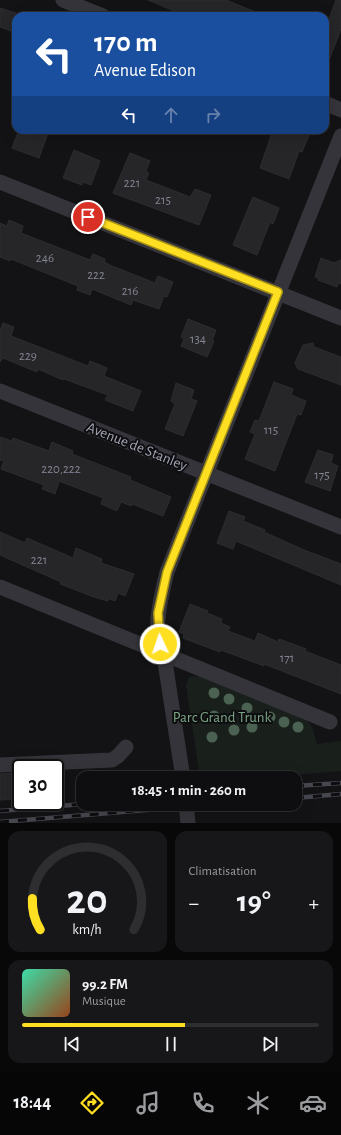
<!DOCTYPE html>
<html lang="fr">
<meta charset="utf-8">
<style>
:root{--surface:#0e0e10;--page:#171719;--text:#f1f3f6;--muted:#9b9c9f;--line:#2e2e30;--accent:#ffdf21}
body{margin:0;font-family:"Alegreya Sans",sans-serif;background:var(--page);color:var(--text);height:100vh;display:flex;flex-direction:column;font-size:15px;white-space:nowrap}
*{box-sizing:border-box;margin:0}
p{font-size:13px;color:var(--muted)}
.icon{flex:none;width:22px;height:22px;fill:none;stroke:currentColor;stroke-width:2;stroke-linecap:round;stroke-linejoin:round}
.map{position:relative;height:823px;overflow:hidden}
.drawer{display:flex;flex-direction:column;gap:8px;padding:8px;background:#080809;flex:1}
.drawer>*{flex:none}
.top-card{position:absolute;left:12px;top:12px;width:317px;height:122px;border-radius:12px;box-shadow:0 4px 16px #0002,0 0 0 1px var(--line);background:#1a4fa0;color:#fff;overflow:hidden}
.speed{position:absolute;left:12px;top:759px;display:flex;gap:8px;font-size:20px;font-weight:700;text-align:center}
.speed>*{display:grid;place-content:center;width:52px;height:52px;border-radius:50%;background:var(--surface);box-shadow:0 4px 16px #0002,0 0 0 1px var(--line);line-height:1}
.speed .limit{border:2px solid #111;border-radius:6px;background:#fff;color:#111}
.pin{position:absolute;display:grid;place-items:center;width:34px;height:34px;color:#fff;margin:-17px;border:2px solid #fff;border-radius:50%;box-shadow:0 1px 4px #0007}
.me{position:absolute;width:44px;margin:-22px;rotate:357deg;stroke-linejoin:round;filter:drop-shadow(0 0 3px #0008)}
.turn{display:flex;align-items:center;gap:14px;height:84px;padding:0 16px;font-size:18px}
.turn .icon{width:52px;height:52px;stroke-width:2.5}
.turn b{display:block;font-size:28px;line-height:34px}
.lanes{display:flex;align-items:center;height:38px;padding:0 16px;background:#0003;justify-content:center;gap:20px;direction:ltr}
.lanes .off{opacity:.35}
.big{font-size:30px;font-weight:600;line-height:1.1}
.drawer .card{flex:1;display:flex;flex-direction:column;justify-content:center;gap:6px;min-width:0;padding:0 14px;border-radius:12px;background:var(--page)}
.drawer .dial{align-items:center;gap:0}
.dial svg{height:104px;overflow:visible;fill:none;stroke:var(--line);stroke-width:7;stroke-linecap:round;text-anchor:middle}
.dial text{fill:var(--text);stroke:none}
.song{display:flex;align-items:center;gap:12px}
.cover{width:48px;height:48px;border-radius:6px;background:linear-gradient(135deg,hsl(160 70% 55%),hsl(20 70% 35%))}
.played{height:4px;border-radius:2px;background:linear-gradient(90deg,var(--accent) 55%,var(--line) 55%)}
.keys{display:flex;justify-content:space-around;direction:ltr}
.heat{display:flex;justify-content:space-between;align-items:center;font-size:22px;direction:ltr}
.drawer .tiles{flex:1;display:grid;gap:8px;grid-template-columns:1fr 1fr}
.card:last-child{grid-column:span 2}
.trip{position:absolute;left:76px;top:771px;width:226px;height:40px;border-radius:12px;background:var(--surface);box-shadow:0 4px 16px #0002,0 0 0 1px var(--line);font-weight:600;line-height:40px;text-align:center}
.dock{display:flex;height:64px;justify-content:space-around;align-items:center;background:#060606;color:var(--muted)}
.dock .icon{width:28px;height:28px}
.dock .active{color:var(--accent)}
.dock b{font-size:18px;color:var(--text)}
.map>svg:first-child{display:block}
.green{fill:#19201b}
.building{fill:#262629;stroke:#2d2d31}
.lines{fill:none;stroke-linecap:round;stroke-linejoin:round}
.minor{stroke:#34343a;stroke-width:15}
.rail-casing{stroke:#46474f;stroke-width:4.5}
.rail{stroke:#0e0e10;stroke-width:3;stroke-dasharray:9;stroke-linecap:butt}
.tree{fill:#4b6252}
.route-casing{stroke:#a69115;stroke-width:10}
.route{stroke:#ffdf21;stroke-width:7}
.labels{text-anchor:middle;stroke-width:4;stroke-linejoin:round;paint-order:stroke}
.number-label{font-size:13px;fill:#838492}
.street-label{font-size:15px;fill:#a3a5b6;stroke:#0e0e10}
.park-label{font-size:15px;fill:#78a383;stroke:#0e0e10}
</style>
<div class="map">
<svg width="341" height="823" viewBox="0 0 341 823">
<rect width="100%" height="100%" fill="#131315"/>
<!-- green -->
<path class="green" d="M199 675 307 720 312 727 317 744 341 741V771L258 778H200L186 685 189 677 194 676 198 677Z"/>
<!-- building -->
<g class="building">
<path d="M148 0H226L265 16H192L180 12 179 13Z"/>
<path d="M336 0H341V29L326 68 325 30Z"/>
<path d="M0 8 16 13V33L0 27Z"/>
<path d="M19 130H49L39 158 12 148Z"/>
<path d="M273 130H311L302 152 299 151 289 179 260 168Z"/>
<path d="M74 150 100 161 91 185 83 182 82 185 63 178Z"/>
<path d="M130 153 150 161 146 171 149 173 146 180 190 197 195 189 211 195 199 225 113 193Z"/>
<path d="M253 197 279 208 273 224 270 222 257 255 233 245Z"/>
<path d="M9 220 23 226 21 233 90 260 93 254 105 259 104 262 112 266 155 283 158 276 173 282 167 297 164 296 159 309 133 300 131 305 92 289 90 295 77 290 78 286 11 259 10 261 0 257V223L7 226Z"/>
<path d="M321 258 334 263 341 260V284L338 283 337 287 318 280 319 278 315 277Z"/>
<path d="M188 319 216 330 212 341H214L207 357 181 346 184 339 181 337Z"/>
<path d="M3 323 14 327 11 336 88 366 90 361 107 368 104 376 141 391 133 411 105 400 108 395 64 379 63 380 38 369 37 372 3 358 0 362V331Z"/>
<path d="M313 343 314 347 341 357V385L298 369 295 363 303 345Z"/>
<path d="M274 382 293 389 291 395 306 401 301 415 297 414 275 471 245 459 255 434 250 432 255 420 259 421Z"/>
<path d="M176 383 194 390 191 399 197 401 183 436 165 429 175 404 171 401Z"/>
<path d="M0 437 12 441 13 438 49 451 52 442 73 451 72 454 131 477 130 480 171 497 163 516 132 504 131 506 121 502 117 511 101 504 103 498 59 481 55 494 42 489 44 485 1 469 4 461 0 460Z"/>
<path d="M318 450 333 455 331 463 338 466 330 491 305 482Z"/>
<path d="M229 511 245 517 243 521 265 530 264 532 304 550 341 564V585L236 541 233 549 217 543Z"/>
<path d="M0 532 25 543 27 538 73 558 76 548 102 559 101 563 134 574 125 596 118 593 115 601 108 598V601L94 597 60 584 61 582 0 555Z"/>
<path d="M190 604 208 611 207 613 222 619 221 623 230 627 228 631 255 641 258 633 278 642 279 639 306 649 305 651 341 665V694L264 664V666L221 650 220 652 183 638 184 634 179 632Z"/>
<path d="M21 773V799L0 800V774Z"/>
</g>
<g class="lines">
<!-- minor -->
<g class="minor">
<path d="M63 0 103 16"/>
<path d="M325 103 341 110"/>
<path d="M0 182 341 318"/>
<path d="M0 391 341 527"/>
<path d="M0 587 330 722"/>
<path d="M0 765 112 760 118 756 126 747"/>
<path d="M183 778 165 662C151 634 160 601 167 572L341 136"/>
<path d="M186 804 188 823"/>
</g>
<!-- rail casing -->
<g class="rail-casing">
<g id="rail">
<path d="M295 786 341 783"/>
<path d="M295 798 341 794"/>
<path d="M0 811 83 804"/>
<path d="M0 822 220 804"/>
</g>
</g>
<!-- rail -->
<use href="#rail" class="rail"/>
</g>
<!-- trees -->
<g class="tree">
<circle cx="214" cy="693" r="5.5"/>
<circle cx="229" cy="699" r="5.5"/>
<circle cx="247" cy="708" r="5.5"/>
<circle cx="214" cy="716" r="5.5"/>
<circle cx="270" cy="717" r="5.5"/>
<circle cx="284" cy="722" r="5.5"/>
<circle cx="252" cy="727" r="5.5"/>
<circle cx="298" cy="727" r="5.5"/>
<circle cx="234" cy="730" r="5.5"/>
<circle cx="212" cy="737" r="5.5"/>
</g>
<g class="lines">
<!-- route casing -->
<g class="route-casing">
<path id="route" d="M88 217 278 292 167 572 158 613 160 644"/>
</g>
<!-- route -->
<use href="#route" class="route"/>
</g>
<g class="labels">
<!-- number labels -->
<g class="number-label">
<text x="132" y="187">221</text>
<text x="163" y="204">215</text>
<text x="45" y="262">246</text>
<text x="96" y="279">222</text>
<text x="130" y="295">216</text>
<text x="198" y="343">134</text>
<text x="28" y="360">229</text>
<text x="271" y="434">115</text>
<text x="61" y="473">220,222</text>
<text x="322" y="479">175</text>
<text x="39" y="564">221</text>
<text x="287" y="662">171</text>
</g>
<!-- street labels -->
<g class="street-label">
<text transform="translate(137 446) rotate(22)" y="5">Avenue de Stanley</text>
</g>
<!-- park labels -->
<g class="park-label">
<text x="222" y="722">Parc Grand Trunk</text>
</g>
</g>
</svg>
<div class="speed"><div class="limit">30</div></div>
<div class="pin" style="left:88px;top:217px;background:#d93025"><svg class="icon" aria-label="arrive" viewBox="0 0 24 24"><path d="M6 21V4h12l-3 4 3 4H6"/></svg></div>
<svg class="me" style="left:160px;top:644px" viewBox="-20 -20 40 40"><circle r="17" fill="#ffdf21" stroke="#fff" stroke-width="3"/><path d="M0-11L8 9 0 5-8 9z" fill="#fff"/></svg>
<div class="trip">18:45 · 1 min · 260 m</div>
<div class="top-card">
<div class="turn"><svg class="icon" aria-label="left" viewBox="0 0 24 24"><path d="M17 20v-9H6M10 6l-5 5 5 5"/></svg><div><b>170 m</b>Avenue Edison</div></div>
<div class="lanes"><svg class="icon" aria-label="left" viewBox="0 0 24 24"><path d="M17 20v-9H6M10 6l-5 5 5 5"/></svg><svg class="icon off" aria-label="ahead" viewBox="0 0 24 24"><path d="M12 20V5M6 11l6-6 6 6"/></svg><svg class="icon off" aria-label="right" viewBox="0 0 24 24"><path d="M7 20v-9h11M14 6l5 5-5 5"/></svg></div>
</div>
</div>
<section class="drawer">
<div class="tiles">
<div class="card dial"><svg viewBox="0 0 100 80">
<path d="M14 69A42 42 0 1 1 86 69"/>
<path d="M14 69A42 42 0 0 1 8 45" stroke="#ffdf21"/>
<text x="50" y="56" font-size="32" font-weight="700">20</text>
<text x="50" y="72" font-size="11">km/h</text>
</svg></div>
<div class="card"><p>Climatisation</p>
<div class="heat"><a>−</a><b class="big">19°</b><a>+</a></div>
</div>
<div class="card">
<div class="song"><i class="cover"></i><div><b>99.2 FM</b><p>Musique</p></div></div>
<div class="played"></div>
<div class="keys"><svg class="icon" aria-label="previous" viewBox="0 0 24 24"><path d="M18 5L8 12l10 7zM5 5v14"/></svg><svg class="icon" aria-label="pause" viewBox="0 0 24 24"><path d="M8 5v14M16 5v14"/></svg><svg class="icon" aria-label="next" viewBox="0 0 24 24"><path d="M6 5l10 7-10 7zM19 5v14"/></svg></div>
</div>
</div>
</section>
<nav class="dock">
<b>18:44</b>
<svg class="icon active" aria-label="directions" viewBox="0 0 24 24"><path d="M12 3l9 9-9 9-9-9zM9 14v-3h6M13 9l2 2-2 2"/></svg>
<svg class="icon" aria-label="music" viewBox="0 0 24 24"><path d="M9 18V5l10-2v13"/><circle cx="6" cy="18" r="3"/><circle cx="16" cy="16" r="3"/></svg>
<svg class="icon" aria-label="phone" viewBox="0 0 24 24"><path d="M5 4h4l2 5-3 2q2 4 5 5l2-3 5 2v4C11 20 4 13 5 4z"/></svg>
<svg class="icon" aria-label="climate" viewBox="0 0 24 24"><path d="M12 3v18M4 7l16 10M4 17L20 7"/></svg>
<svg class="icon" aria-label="car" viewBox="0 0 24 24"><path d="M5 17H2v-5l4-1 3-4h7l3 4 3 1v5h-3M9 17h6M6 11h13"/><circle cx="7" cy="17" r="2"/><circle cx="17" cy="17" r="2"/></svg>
</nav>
